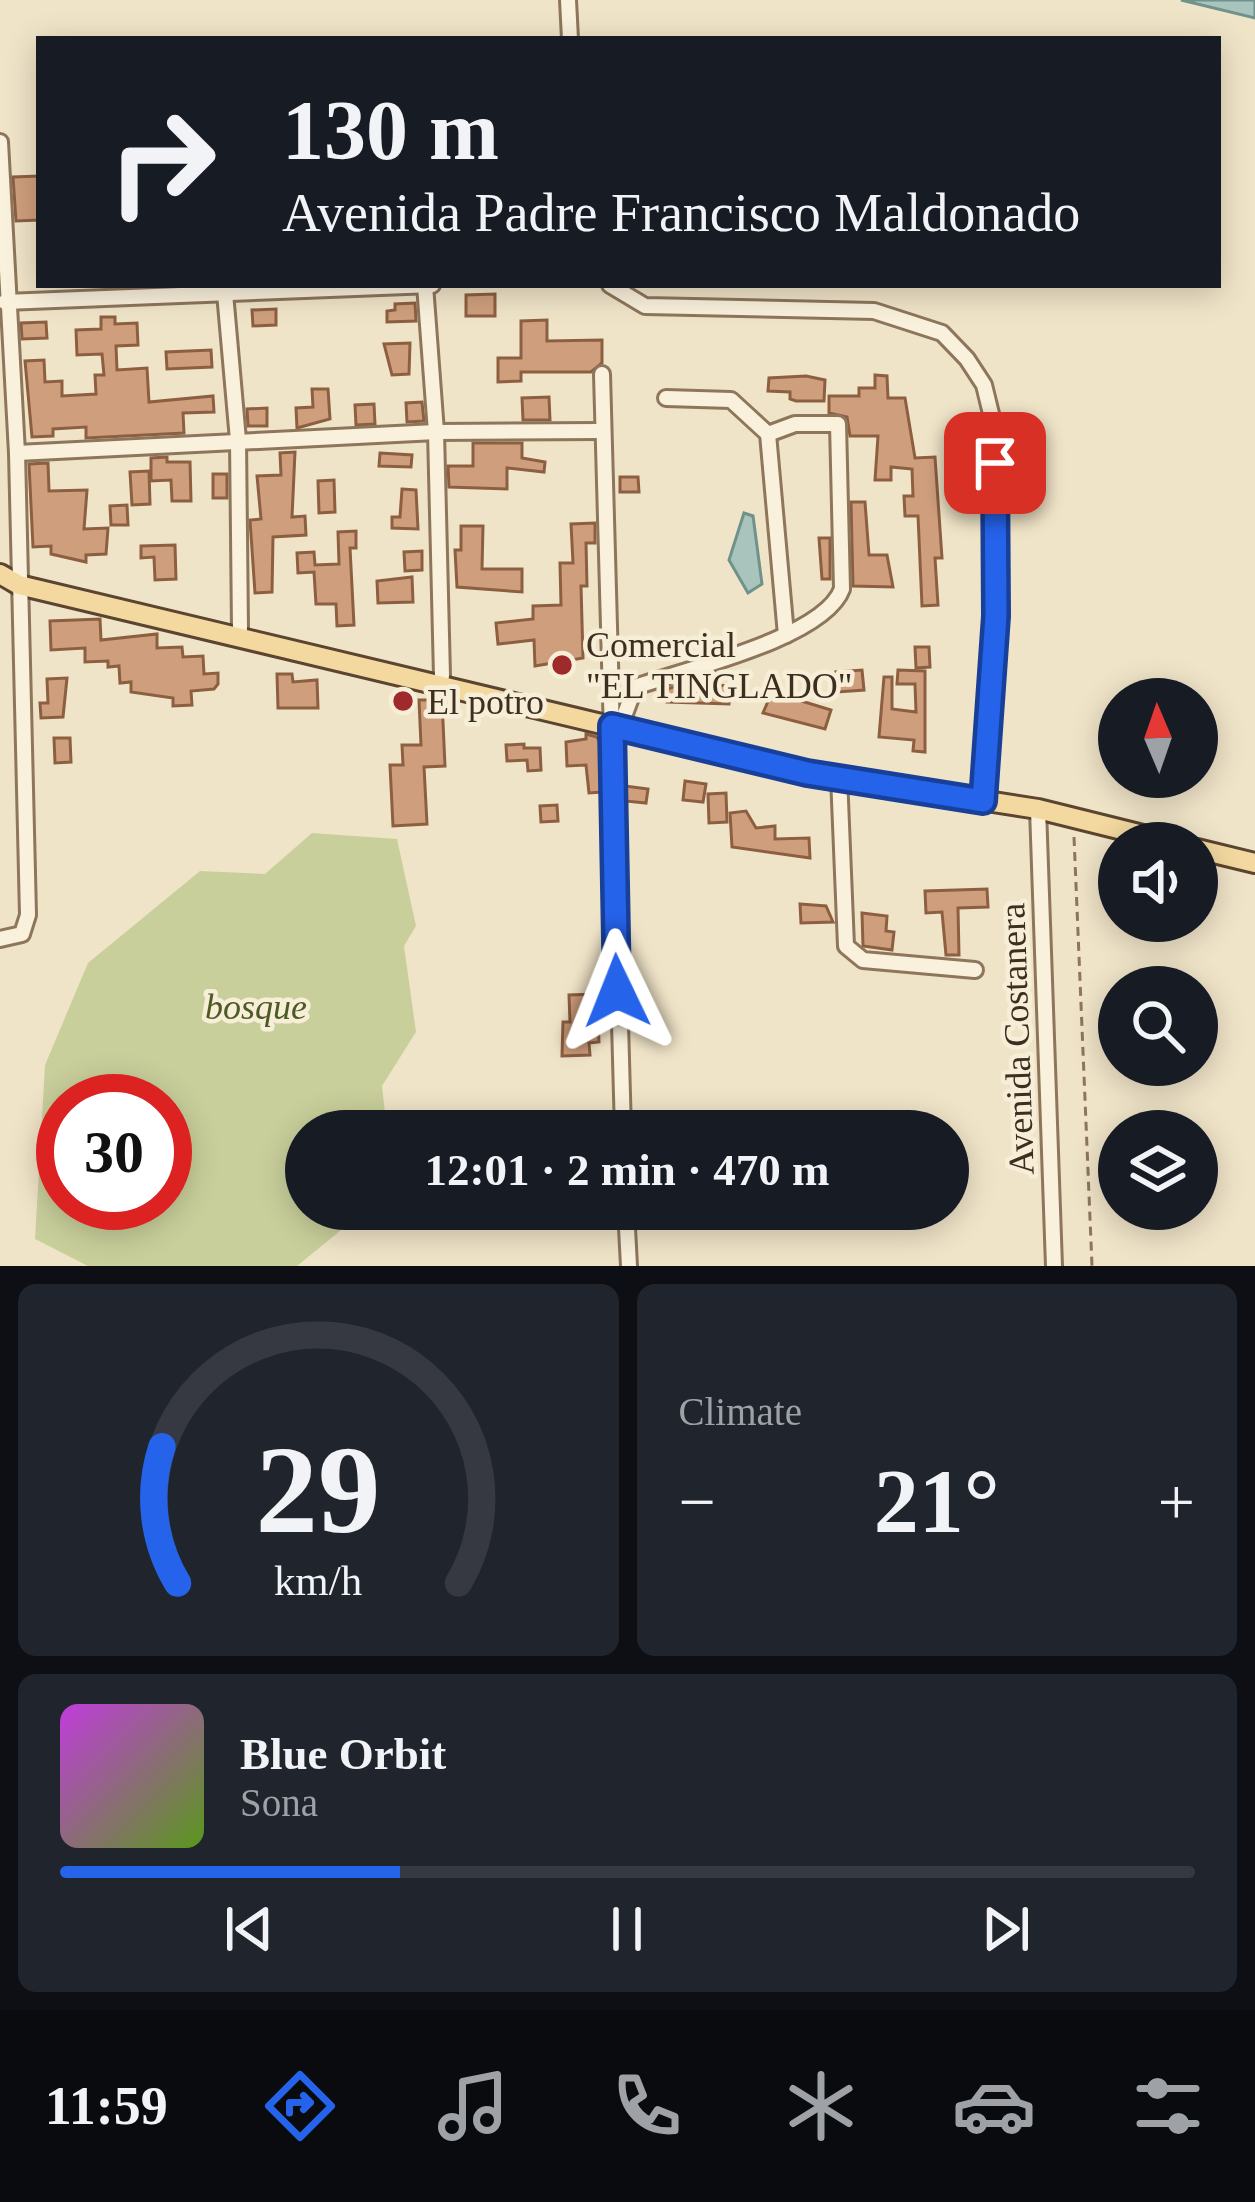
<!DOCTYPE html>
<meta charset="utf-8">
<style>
:root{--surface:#171b24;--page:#20242c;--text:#f1f3f6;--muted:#9ea1a6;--line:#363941;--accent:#2563eb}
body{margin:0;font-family:Georgia,serif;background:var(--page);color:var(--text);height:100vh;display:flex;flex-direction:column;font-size:45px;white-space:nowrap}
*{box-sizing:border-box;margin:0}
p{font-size:39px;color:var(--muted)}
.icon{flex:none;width:66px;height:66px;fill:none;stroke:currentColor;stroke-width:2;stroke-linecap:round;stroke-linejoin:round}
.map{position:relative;height:1266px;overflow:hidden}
.side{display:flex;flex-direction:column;gap:18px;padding:18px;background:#0d0f14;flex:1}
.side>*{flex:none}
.banner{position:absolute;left:36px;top:36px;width:1185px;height:252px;border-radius:0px;box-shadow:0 6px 30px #0003;background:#171b24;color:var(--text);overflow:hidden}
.needle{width:78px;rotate:358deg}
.fabs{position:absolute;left:1098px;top:678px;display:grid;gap:24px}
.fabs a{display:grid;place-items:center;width:120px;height:120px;border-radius:50%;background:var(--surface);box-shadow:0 6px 30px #0003;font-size:60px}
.speed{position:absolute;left:36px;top:1074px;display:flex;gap:24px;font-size:60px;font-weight:700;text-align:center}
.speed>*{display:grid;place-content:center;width:156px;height:156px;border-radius:50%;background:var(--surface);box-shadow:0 6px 30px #0003;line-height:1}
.speed .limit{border:18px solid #d22;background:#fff;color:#111}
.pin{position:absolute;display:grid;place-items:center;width:102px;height:102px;color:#fff;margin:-51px;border-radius:24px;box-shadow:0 6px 18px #0006}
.me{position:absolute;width:132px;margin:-66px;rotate:358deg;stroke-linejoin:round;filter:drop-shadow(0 0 9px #0008)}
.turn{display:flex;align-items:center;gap:42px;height:252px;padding:0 48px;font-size:54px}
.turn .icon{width:156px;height:156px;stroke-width:2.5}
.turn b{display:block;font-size:84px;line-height:102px}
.big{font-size:90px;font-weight:800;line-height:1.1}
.side .tile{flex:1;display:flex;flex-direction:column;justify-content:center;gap:18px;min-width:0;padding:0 42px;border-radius:18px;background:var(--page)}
.side .dial{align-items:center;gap:0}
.dial svg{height:312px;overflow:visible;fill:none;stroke:var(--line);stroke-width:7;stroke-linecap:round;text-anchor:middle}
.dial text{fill:var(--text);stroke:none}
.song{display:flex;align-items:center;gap:36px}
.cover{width:144px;height:144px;border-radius:18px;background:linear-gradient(135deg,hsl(290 70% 55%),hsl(90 70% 35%))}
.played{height:12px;border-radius:6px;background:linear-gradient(90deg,var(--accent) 30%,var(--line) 30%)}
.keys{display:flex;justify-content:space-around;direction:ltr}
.heat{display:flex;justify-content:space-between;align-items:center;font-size:66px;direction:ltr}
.side .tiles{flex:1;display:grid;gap:18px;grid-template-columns:1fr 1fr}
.tile:last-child{grid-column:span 2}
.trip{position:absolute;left:285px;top:1110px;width:684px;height:120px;border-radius:60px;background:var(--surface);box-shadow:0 6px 30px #0003;font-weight:800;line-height:120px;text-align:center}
.tab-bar{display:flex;height:192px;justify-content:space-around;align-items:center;background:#090b0e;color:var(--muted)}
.tab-bar .icon{width:84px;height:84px}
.tab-bar .selected{color:var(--accent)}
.tab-bar b{font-size:54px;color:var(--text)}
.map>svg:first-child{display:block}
.green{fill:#c9cf9b;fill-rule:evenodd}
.water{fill:#a9c4bc;stroke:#6f938a;stroke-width:3}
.building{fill:#cf9f7d;stroke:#8d5f41;stroke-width:3}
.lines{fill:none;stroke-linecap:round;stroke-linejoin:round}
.minor-casing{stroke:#8d765c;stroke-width:20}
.major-casing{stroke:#5b4430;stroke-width:24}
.path{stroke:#8d765c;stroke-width:3;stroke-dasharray:9 6;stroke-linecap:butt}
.minor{stroke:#faf1dc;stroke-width:14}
.major{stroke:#f3d9a0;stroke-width:18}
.route-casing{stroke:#184099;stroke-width:30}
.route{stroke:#2563eb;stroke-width:21}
.poi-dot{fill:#9e2a2b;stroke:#f7eed8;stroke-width:4.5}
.labels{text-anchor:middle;stroke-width:9;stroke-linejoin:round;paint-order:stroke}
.poi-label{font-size:36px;fill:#3d2e20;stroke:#f7eed8;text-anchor:start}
.park-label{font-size:36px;font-style:italic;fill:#4d5a26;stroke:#f7eed8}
.street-label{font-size:36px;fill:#3d2e20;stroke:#f7eed8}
</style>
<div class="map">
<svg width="1255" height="1266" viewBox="0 0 1255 1266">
<rect width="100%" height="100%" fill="#f0e4c8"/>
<!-- green -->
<path class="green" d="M312 833 397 839 416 926 404 946 416 1032 382 1086 387 1131H306V1209H354L340 1231 297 1266H88L35 1239 45 1065 88 963 200 871 265 874ZM63 1101H165V1203H63Z"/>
<!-- water -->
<g class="water">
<path d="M1181 0H1255V18Z"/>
<path d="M744 513 753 516 762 584 748 593 729 560Z"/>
</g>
<!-- building -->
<g class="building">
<path d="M39 176V220L16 221 13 177Z"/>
<path d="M495 294V316H466V295Z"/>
<path d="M415 303 416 321 387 322V311L395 310V304Z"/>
<path d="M276 309V325L253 326 252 310Z"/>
<path d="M101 317H115V324L137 323 138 345 116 346 117 370 147 368 149 402 213 396 214 412 183 413 184 433 86 438V427L53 429V436L32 437 25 361 44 360 45 382 62 381V396L96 394 95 375H104L102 354 77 355 76 330 101 329Z"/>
<path d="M547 320V341L602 340V363L591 372H521V381L498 382V358H521V321Z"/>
<path d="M46 322 47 338 22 339 21 323Z"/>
<path d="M410 343 409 374 392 375 384 344Z"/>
<path d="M211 350 212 367 167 369 166 352Z"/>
<path d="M875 375 887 376 888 398H905L915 458 935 457 942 558H935L938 605 922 606 918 516H905L904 496H913L912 469 891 467V480H875L878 436H850L847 417 829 413V396H859V388H875Z"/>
<path d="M806 376 825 380 824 401H796L790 399V392L768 391 769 378Z"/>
<path d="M312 389H328L330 419 297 428 296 408 313 407Z"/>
<path d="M549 397 550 420H523L522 398Z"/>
<path d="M422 402 424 421 407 422 406 403Z"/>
<path d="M374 404 375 424 356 425 355 405Z"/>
<path d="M267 408V426H248L247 409Z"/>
<path d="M473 443H522V458L545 462 544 472 507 468V489L449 487 448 466H473Z"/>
<path d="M295 452 292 517 305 516 306 535 273 537 272 592 255 593 250 520 261 519 257 476 281 475 280 453Z"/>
<path d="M380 453 412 455 411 467 379 466Z"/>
<path d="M167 457V462H190L191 501H172L171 480 151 481V458Z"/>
<path d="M48 463 49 491 87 490 84 529 108 528 106 554 86 555V562L51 554V546L33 547 29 464Z"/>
<path d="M149 471 150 504 132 505 130 472Z"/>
<rect x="213" y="474" width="14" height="24"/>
<path d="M620 477H638L639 492H620Z"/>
<path d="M334 480 335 512 319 513 318 481Z"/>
<path d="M402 489 416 490 418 529 392 528V517H400Z"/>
<path d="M851 502H865L869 555H887L893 587 853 586Z"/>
<path d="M127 505 128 525H111L110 506Z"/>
<path d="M595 523V543H586L587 586H581L583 658 535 666 534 640 498 644 496 623 533 619V606L561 605 560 563H573L571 524Z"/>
<path d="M461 526H483L482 569H522V592L457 587 455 550H461Z"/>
<path d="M356 531V548H350L354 625 337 626 336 604H316L314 572 298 573 297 553 314 552 315 565 339 564 338 532Z"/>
<path d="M819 538H830V579H822Z"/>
<path d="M175 545 176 579 155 580 154 557 141 558V546Z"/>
<path d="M422 551V570L405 571 404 552Z"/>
<path d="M412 577 413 602 378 603 377 581Z"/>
<path d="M100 619 101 640 157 634V648L182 647 183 657 203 656 204 674 218 673V684L214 689 191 691 192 705 173 706V698L131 692V682L120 683 119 666 108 667V661L85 662V648L51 650 50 621Z"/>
<path d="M915 647H929L930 667 916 668Z"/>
<path d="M862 670 864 690 838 692 836 672Z"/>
<path d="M898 670 925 671V752L913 751 914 740 879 737 884 677H892V709L916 712 915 684H897Z"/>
<path d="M277 674H292L293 682 317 680 318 708H278Z"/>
<path d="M715 674V685L730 686 729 704 667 702V689Z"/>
<path d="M67 678 63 717 41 718 40 703H48L47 679Z"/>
<path d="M772 692 831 710 825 729 763 713Z"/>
<path d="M419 700H442L445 766 424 767 427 824 393 826 390 765H403L402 745H421Z"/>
<path d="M586 734 597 737 601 745 602 792 589 793 586 765 567 766 566 742 586 739Z"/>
<path d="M54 738H70L71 762 55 763Z"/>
<path d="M524 744V748H540L541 770 528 771 527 760 507 761 506 745Z"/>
<path d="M685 781 706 784 703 802 683 800Z"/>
<path d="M625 786 648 789 646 803 625 801Z"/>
<path d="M726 793 727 822 709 823 708 794Z"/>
<path d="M557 805 558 821 541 822 540 806Z"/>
<path d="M746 811 756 828 775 826V839L809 838 810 858 732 847 730 813Z"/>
<path d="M987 889 988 907 958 908 959 955H946L942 912 926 913 925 891Z"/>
<path d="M800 904 826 906 833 922 801 923Z"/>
<path d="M862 913 887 916 886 931 894 932 892 950 863 946Z"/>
<path d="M597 994 599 1042 589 1043 590 1055 562 1056 563 1022H570L569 995Z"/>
</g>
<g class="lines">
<!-- minor casing -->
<g class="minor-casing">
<g id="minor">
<path d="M568 0 570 39"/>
<path d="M0 142 17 453 28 915 22 934 0 939"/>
<path d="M425 285 436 432 442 676"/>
<path d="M610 285 645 306 874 311 942 333 967 359 984 385 994 426 996 616 983 801"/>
<path d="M225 293 238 440 240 629"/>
<path d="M5 302 432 285"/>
<path d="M602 374 623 1131"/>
<path d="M666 398 731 400 768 434 786 635"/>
<path d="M17 453 436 432 601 431"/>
<path d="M623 719 635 687C684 670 824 638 842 589L838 424H795L768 434"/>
<path d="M839 776 846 946 863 960 975 970"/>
<path d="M1038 809 1054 1266"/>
<path d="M626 1209 629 1266"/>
</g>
</g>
<!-- major casing -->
<g class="major-casing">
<g id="major">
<path d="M0 574 19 585 807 773 1038 809 1175 843"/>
<path d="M1197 849 1255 863"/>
</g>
</g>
<!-- path -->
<path class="path" d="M1074 837 1092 1266"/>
<!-- minor -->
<use href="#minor" class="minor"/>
<!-- major -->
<use href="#major" class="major"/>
</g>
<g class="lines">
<!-- route casing -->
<g class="route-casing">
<path id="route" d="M617 991 612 726 807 773 983 801 996 616 995 463"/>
</g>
<!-- route -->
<use href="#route" class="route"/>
</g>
<!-- markers -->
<g class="poi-dot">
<circle cx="562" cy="665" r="12"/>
<circle cx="403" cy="701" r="12"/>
</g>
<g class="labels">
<!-- poi labels -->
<g class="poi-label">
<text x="586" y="657">Comercial<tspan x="586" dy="41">"EL TINGLADO"</tspan></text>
<text x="427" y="714">El potro</text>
</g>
<!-- park labels -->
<g class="park-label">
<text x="256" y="1019">bosque</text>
</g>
<!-- street labels -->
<g class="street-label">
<text transform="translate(1016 1039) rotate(-92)" y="13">Avenida Costanera</text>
</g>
</g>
</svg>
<div class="fabs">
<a><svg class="needle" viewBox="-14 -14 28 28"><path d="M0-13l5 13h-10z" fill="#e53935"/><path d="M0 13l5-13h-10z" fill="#9ea1a6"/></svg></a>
<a><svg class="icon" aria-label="sound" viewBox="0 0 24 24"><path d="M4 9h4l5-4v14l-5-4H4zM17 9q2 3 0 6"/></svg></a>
<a><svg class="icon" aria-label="search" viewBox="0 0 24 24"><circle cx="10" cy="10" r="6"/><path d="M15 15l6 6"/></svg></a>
<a><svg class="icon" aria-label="layers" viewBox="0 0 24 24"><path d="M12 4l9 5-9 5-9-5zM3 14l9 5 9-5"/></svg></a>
</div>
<div class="speed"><div class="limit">30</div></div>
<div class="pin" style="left:995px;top:463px;background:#d93025"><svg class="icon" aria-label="arrive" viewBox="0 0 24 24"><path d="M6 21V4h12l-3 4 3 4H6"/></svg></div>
<svg class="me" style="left:617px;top:991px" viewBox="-20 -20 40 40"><path d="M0-17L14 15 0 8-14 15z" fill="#2563eb" stroke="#fff" stroke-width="4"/></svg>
<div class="trip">12:01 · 2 min · 470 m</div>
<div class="banner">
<div class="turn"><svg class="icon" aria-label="right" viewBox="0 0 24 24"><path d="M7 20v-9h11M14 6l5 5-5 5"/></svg><div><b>130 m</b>Avenida Padre Francisco Maldonado</div></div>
</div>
</div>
<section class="side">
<div class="tiles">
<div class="tile dial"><svg viewBox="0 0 100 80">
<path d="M14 69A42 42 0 1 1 86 69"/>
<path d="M14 69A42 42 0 0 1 10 34" stroke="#2563eb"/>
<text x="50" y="56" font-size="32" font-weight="700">29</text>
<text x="50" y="72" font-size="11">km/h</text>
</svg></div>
<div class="tile"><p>Climate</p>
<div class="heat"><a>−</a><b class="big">21°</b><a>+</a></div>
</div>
<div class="tile">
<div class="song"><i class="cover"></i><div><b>Blue Orbit</b><p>Sona</p></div></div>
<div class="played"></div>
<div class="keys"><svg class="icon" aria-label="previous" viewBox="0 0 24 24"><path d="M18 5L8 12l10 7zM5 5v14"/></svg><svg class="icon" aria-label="pause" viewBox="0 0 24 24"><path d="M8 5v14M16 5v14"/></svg><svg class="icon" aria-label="next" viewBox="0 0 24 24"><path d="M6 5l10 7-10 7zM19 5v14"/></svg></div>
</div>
</div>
</section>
<nav class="tab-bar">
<b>11:59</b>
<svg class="icon selected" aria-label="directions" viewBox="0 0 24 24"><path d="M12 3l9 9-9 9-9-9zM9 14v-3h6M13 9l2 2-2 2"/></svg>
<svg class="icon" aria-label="music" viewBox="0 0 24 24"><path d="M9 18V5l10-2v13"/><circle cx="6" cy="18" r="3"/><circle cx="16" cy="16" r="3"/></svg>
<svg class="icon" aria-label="phone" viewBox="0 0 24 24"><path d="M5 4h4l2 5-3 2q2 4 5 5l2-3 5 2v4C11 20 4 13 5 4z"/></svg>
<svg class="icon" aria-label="climate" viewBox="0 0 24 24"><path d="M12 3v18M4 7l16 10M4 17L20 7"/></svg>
<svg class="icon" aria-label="car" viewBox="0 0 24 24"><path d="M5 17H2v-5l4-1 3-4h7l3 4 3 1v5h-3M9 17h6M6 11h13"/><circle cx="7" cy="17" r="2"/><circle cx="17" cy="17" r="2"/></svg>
<svg class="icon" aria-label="filters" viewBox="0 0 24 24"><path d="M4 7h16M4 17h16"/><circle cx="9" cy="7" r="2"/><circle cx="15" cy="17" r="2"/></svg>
</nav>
